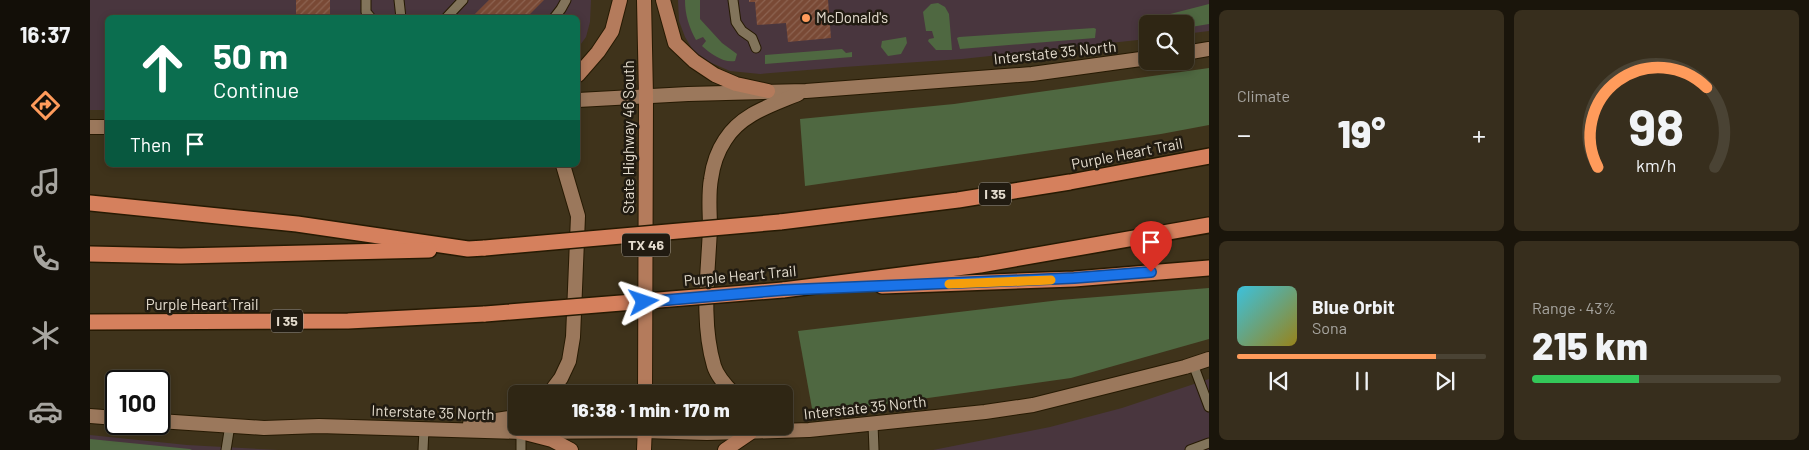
<!DOCTYPE html>
<meta charset="utf-8">
<style>
:root{--surface:#2f2614;--page:#372e1d;--text:#f1f3f6;--muted:#a7a5a0;--line:#4a4334;--accent:#ff9b5b}
body{margin:0;font-family:Barlow,sans-serif;background:var(--page);color:var(--text);height:100vh;display:flex;flex-direction:column;font-size:19px;white-space:nowrap}
*{box-sizing:border-box;margin:0}
p{font-size:16px;color:var(--muted)}
.icon{flex:none;width:28px;height:28px;fill:none;stroke:currentColor;stroke-width:2;stroke-linecap:round;stroke-linejoin:round}
.map{position:relative;flex:1;overflow:hidden}
.side{display:flex;flex-direction:column;gap:10px;padding:10px;background:#1a150b;width:600px}
.side>*{flex:none}
.hud{position:absolute;left:15px;top:15px;width:475px;height:152px;border-radius:8px;box-shadow:0 2px 8px #0003,0 0 0 1px var(--line);background:#0b6e4f;color:#fff;overflow:hidden}
.buttons{position:absolute;left:1049px;top:15px;display:grid;gap:10px}
.buttons a{display:grid;place-items:center;width:55px;height:55px;border-radius:8px;background:var(--surface);box-shadow:0 2px 8px #0003,0 0 0 1px var(--line);font-size:25px}
.speed{position:absolute;left:15px;top:370px;display:flex;gap:10px;font-size:25px;font-weight:700;text-align:center}
.speed>*{display:grid;place-content:center;width:65px;height:65px;border-radius:50%;background:var(--surface);box-shadow:0 2px 8px #0003,0 0 0 1px var(--line);line-height:1}
.speed .limit{border:2px solid #111;border-radius:8px;background:#fff;color:#111}
.pin{position:absolute;display:grid;place-items:center;width:42px;height:42px;color:#fff;margin:-51px -21px;border-radius:50% 50% 50% 0;rotate:-45deg;box-shadow:0 0 5px #0007}
.pin .icon{rotate:45deg}
.me{position:absolute;width:55px;margin:-28px;rotate:85deg;stroke-linejoin:round;filter:drop-shadow(0 0 4px #0008)}
.turn{display:flex;align-items:center;gap:18px;height:105px;padding:0 25px;font-size:22px}
.turn .icon{width:65px;height:65px;stroke-width:2.5}
.turn b{display:block;font-size:35px;line-height:42px}
.then{display:flex;align-items:center;height:48px;padding:0 25px;background:#0003;gap:10px;font-size:19px}
.big{font-size:38px;font-weight:800;line-height:1.1}
.side .card{flex:1;display:flex;flex-direction:column;justify-content:center;gap:8px;min-width:0;padding:0 18px;border-radius:8px;background:var(--page)}
.side .dial{align-items:center;gap:0}
.dial svg{height:130px;overflow:visible;fill:none;stroke:var(--line);stroke-width:7;stroke-linecap:round;text-anchor:middle}
.dial text{fill:var(--text);stroke:none}
.song{display:flex;align-items:center;gap:15px}
.cover{width:60px;height:60px;border-radius:8px;background:linear-gradient(135deg,hsl(190 70% 55%),hsl(50 70% 35%))}
.played{height:5px;border-radius:2px;background:linear-gradient(90deg,var(--accent) 80%,var(--line) 80%)}
.keys{display:flex;justify-content:space-around;direction:ltr}
.heat{display:flex;justify-content:space-between;align-items:center;font-size:28px;direction:ltr}
.charge{height:8px;border-radius:4px;background:linear-gradient(90deg,#34c759 43%,var(--line) 0)}
.side .tiles{flex:1;display:grid;gap:10px;grid-template-columns:repeat(2,1fr)}
.trip{position:absolute;left:418px;top:385px;width:285px;height:50px;border-radius:8px;background:var(--surface);box-shadow:0 2px 8px #0003,0 0 0 1px var(--line);font-weight:800;line-height:50px;text-align:center}
main{display:flex;flex:1;min-height:0}
.tabs{display:flex;flex-direction:column;width:90px;justify-content:space-around;align-items:center;background:#130f08;color:var(--muted)}
.tabs .icon{width:35px;height:35px}
.tabs .active{color:var(--accent)}
.tabs b{font-size:22px;color:var(--text)}
.map>svg:first-child{display:block}
.commercial{fill:#49363e}
.green{fill:#4f6841}
.building{fill:url(#building-hatch)}
.lines{fill:none;stroke-linecap:round;stroke-linejoin:round}
.service-casing{stroke:#261a03;stroke-width:11}
.secondary-casing{stroke:#261a03;stroke-width:16}
.primary-casing{stroke:#261a03;stroke-width:16}
.motorway-casing{stroke:#261a03;stroke-width:18}
.service{stroke:#82745b;stroke-width:9}
.secondary{stroke:#9b785c;stroke-width:14}
.primary{stroke:#b47b5c;stroke-width:14}
.motorway{stroke:#d5805d;stroke-width:15}
.motorway-bridge-casing{stroke:#261a03;stroke-width:18;stroke-linecap:butt}
.motorway-bridge{stroke:#d5805d;stroke-width:15}
.route-casing{stroke:#114b97;stroke-width:12}
.route{stroke:#1a73e8;stroke-width:9}
.slow{stroke:#f59e0b;stroke-width:9}
.poi-dot{fill:#ff9b5b;stroke:#211b11;stroke-width:2}
.labels{text-anchor:middle;stroke-width:5;stroke-linejoin:round;paint-order:stroke}
.shield{fill:#211b11;stroke:#aaa295;stroke-width:1}
.shield-label{font-size:14px;font-weight:bold;fill:#e4dcce}
.poi-label{font-size:15px;fill:#e4dcce;stroke:#211b11;text-anchor:start}
.street-label{font-size:15px;fill:#e4dcce;stroke:#211b11}
</style>
<main>
<nav class="tabs">
<b>16:37</b>
<svg class="icon active" aria-label="directions" viewBox="0 0 24 24"><path d="M12 3l9 9-9 9-9-9zM9 14v-3h6M13 9l2 2-2 2"/></svg>
<svg class="icon" aria-label="music" viewBox="0 0 24 24"><path d="M9 18V5l10-2v13"/><circle cx="6" cy="18" r="3"/><circle cx="16" cy="16" r="3"/></svg>
<svg class="icon" aria-label="phone" viewBox="0 0 24 24"><path d="M5 4h4l2 5-3 2q2 4 5 5l2-3 5 2v4C11 20 4 13 5 4z"/></svg>
<svg class="icon" aria-label="climate" viewBox="0 0 24 24"><path d="M12 3v18M4 7l16 10M4 17L20 7"/></svg>
<svg class="icon" aria-label="car" viewBox="0 0 24 24"><path d="M5 17H2v-5l4-1 3-4h7l3 4 3 1v5h-3M9 17h6M6 11h13"/><circle cx="7" cy="17" r="2"/><circle cx="17" cy="17" r="2"/></svg>
</nav>
<div class="map">
<svg width="1119" height="450" viewBox="0 0 1119 450">
<defs>
<pattern id="building-hatch" width="6" height="6" patternUnits="userSpaceOnUse" patternTransform="scale(1.25)"><rect width="6" height="6" fill="#794935"/><path d="M-1 1l2-2M0 6l6-6M5 7l2-2" fill="none" stroke="#8c6351"/></pattern>
</defs>
<rect width="100%" height="100%" fill="#3f331b"/>
<!-- commercial -->
<g class="commercial">
<path d="M0 0H501L500 22 496 37 488 48V18H18L17 110H0Z"/>
<path d="M588 0H1119V31L1095 34V24H1058L1057 39 872 59 754 67 670 74 640 71 617 61 604 52 595 37 589 21Z"/>
<path d="M1119 379V450H843L960 427 1032 408Z"/>
<path d="M0 435 97 445 189 450H0Z"/>
</g>
<!-- green -->
<g class="green">
<path d="M595 0H610V19L632 43 647 54 645 61C633 63 621 54 612 46L616 41 613 37 606 40C599 27 595 15 595 0Z"/>
<path d="M848 3 855 7 859 14 862 50H846L838 41 839 39 844 38 842 31H836L833 12 841 4Z"/>
<path d="M1119 4V24L1095 28V24H1058L1057 29 1051 25V22L1053 21Z"/>
<path d="M1004 28 1006 29 1005 38 870 49 867 38 869 37Z"/>
<path d="M816 37 817 43 811 54 798 56 791 47 792 41Z"/>
<path d="M752 49 756 53 762 52V57L675 64V55Z"/>
<path d="M1119 68V125L1071 134 715 186 710 119 864 104Z"/>
<path d="M1119 288V339L981 378 723 414 708 331 970 300Z"/>
<path d="M0 439 100 449 102 450H0Z"/>
</g>
<!-- building -->
<g class="building">
<rect x="206" y="0" width="34" height="18"/>
<path d="M399 0H454L436 18H381Z"/>
<path d="M659 0H738L741 38 698 42 696 23 667 25 665 2H659Z"/>
</g>
<g class="lines">
<!-- service casing -->
<g class="service-casing">
<g id="service">
<path d="M276 0V12L281 18"/>
<path d="M309 0 311 18"/>
<path d="M643 0 646 22 652 31 662 38 666 48"/>
<path d="M356 18 373 0"/>
<path d="M464 18 471 9 476 0"/>
<path d="M1103 364 1119 407"/>
<path d="M783 424 784 450"/>
<path d="M431 432V450"/>
<path d="M136 450 140 425"/>
<path d="M333 450 334 429"/>
<path d="M1100 450 1119 443"/>
</g>
</g>
<!-- secondary casing -->
<g class="secondary-casing">
<g id="secondary">
<path d="M1095 53 1119 49"/>
<path d="M488 100 598 94 716 91 942 74 1058 58"/>
<path d="M0 127H18"/>
<path d="M459 394 471 378 479 361 483 337 488 216 473 165"/>
<path d="M644 394C636 386 627 376 624 366 611 322 618 273 620 229 620 213 618 195 621 179 623 164 627 152 635 140 651 114 682 105 708 94"/>
<path d="M0 416 26 418"/>
<path d="M69 421 174 428 229 426 431 432 555 431 617 433 719 430 895 412 943 405 1095 367 1119 359"/>
<path d="M380 424 426 417"/>
</g>
</g>
<!-- primary casing -->
<g class="primary-casing">
<g id="primary">
<path d="M554 0 556 96 555 394"/>
<path d="M573 0 585 43 604 61 625 75 646 84 678 91"/>
<path d="M488 75 508 52 522 31 530 0"/>
<path d="M431 432 462 440 481 450"/>
<path d="M554 450 555 426"/>
<path d="M635 450 660 433"/>
</g>
</g>
<!-- motorway casing -->
<g class="motorway-casing">
<g id="motorway">
<path d="M0 203 207 224 378 249 395 248"/>
<path d="M690 222 868 200 980 182 1119 156"/>
<path d="M0 254 91 256 339 250"/>
<path d="M792 286 984 279 1119 268"/>
<path d="M693 290 890 265 1119 225"/>
<path d="M0 322 258 321 395 314"/>
</g>
</g>
<!-- service -->
<use href="#service" class="service"/>
<!-- secondary -->
<use href="#secondary" class="secondary"/>
<!-- primary -->
<use href="#primary" class="primary"/>
<!-- motorway -->
<use href="#motorway" class="motorway"/>
<!-- motorway-bridge casing -->
<g class="motorway-bridge-casing">
<g id="motorway-bridge">
<path d="M395 248 690 222"/>
<path d="M395 314 693 290"/>
</g>
</g>
<!-- motorway-bridge -->
<use href="#motorway-bridge" class="motorway-bridge"/>
</g>
<g class="lines">
<!-- route casing -->
<g class="route-casing">
<path id="route" d="M554 302 693 290 984 278 1061 272"/>
</g>
<!-- route -->
<use href="#route" class="route"/>
<!-- slow -->
<path class="slow" d="M859 284 961 280"/>
</g>
<!-- markers -->
<circle class="poi-dot" cx="716" cy="18" r="5"/>
<g class="labels">
<!-- shield labels -->
<g class="shield">
<rect x="889" y="182.5" width="32" height="23" rx="4"/>
<rect x="532" y="233.5" width="48" height="23" rx="4"/>
<rect x="181" y="309.5" width="32" height="23" rx="4"/>
</g>
<g class="shield-label">
<text x="905" y="199">I 35</text>
<text x="556" y="250">TX 46</text>
<text x="197" y="326">I 35</text>
</g>
<!-- poi labels -->
<g class="poi-label">
<text x="726" y="23">McDonald's</text>
</g>
<!-- street labels -->
<g class="street-label">
<text transform="translate(965 53) rotate(-6)" y="5">Interstate 35 North</text>
<text transform="translate(539 137) rotate(-90)" y="5">State Highway 46 South</text>
<text transform="translate(1037 154) rotate(-11)" y="5">Purple Heart Trail</text>
<text transform="translate(650 276) rotate(-5)" y="5">Purple Heart Trail</text>
<text x="112" y="310">Purple Heart Trail</text>
<text transform="translate(775 408) rotate(-6)" y="5">Interstate 35 North</text>
<text transform="translate(343 413) rotate(2)" y="5">Interstate 35 North</text>
</g>
</g>
</svg>
<div class="buttons">
<a><svg class="icon" aria-label="search" viewBox="0 0 24 24"><circle cx="10" cy="10" r="6"/><path d="M15 15l6 6"/></svg></a>
</div>
<div class="speed"><div class="limit">100</div></div>
<div class="pin" style="left:1061px;top:272px;background:#d93025"><svg class="icon" aria-label="arrive" viewBox="0 0 24 24"><path d="M6 21V4h12l-3 4 3 4H6"/></svg></div>
<svg class="me" style="left:554px;top:302px" viewBox="-20 -20 40 40"><path d="M0-17L14 15 0 8-14 15z" fill="#1a73e8" stroke="#fff" stroke-width="4"/></svg>
<div class="trip">16:38 · 1 min · 170 m</div>
<div class="hud">
<div class="turn"><svg class="icon" aria-label="ahead" viewBox="0 0 24 24"><path d="M12 20V5M6 11l6-6 6 6"/></svg><div><b>50 m</b>Continue</div></div>
<div class="then">Then<svg class="icon" aria-label="arrive" viewBox="0 0 24 24"><path d="M6 21V4h12l-3 4 3 4H6"/></svg></div>
</div>
</div>
<section class="side">
<div class="tiles">
<div class="card"><p>Climate</p>
<div class="heat"><a>−</a><b class="big">19°</b><a>+</a></div>
</div>
<div class="card dial"><svg viewBox="0 0 100 80">
<path d="M14 69A42 42 0 1 1 86 69"/>
<path d="M14 69A42 42 0 0 1 81 20" stroke="#ff9b5b"/>
<text x="50" y="56" font-size="32" font-weight="700">98</text>
<text x="50" y="72" font-size="11">km/h</text>
</svg></div>
<div class="card">
<div class="song"><i class="cover"></i><div><b>Blue Orbit</b><p>Sona</p></div></div>
<div class="played"></div>
<div class="keys"><svg class="icon" aria-label="previous" viewBox="0 0 24 24"><path d="M18 5L8 12l10 7zM5 5v14"/></svg><svg class="icon" aria-label="pause" viewBox="0 0 24 24"><path d="M8 5v14M16 5v14"/></svg><svg class="icon" aria-label="next" viewBox="0 0 24 24"><path d="M6 5l10 7-10 7zM19 5v14"/></svg></div>
</div>
<div class="card"><p>Range · 43%</p><b class="big">215 km</b><div class="charge"></div></div>
</div>
</section>
</main>
